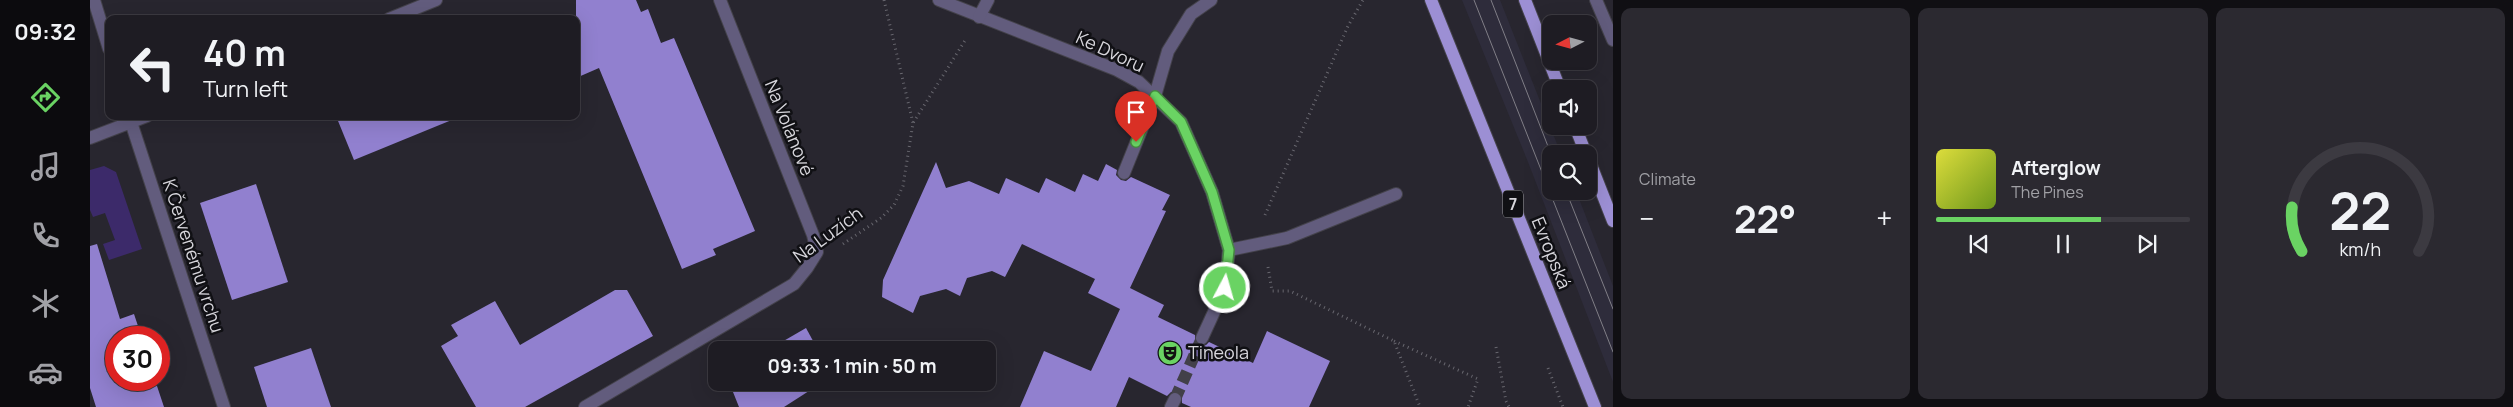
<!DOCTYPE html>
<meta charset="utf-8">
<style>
:root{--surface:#1e1c23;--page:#2b2930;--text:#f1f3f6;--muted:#a1a1a6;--line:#3c3a41;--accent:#6ad363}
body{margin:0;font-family:Manrope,sans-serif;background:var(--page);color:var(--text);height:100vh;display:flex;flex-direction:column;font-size:19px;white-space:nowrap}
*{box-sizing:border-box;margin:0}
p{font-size:16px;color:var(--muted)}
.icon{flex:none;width:28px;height:28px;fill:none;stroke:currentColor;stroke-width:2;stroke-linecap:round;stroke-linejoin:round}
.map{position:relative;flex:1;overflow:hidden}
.side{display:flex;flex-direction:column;gap:8px;padding:8px;background:#100f13;width:900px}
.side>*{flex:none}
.top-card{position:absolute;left:15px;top:15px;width:475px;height:105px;border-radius:10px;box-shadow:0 5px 20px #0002,0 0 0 1px var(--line);background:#1e1c23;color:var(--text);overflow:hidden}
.needle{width:32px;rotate:264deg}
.tools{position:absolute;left:1452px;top:15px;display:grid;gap:10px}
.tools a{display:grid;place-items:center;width:55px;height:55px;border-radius:10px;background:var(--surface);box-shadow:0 5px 20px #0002,0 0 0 1px var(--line);font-size:25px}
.speed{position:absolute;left:15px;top:326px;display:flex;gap:10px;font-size:25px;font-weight:700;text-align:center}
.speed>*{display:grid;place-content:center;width:65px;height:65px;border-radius:50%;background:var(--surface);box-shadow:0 5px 20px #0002,0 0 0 1px var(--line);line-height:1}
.speed .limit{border:8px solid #d22;background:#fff;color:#111}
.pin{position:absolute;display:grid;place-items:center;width:42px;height:42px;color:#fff;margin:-51px -21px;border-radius:50% 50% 50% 0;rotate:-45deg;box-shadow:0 0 5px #0007}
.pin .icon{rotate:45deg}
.me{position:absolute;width:55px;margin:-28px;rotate:6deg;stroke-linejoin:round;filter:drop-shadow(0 0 4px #0008)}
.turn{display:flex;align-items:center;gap:18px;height:105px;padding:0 15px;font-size:22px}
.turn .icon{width:65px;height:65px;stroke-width:2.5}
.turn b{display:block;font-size:35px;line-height:42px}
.big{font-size:38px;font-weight:700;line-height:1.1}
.side .widget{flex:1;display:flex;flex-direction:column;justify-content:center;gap:8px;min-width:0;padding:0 18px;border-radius:10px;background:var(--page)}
.side .dial{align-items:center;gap:0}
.dial svg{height:130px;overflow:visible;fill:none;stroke:var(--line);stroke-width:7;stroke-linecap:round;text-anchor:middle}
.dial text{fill:var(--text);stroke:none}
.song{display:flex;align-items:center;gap:15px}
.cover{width:60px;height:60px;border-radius:8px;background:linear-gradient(135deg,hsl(60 70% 55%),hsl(80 70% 35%))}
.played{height:5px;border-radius:2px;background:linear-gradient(90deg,var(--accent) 65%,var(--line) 65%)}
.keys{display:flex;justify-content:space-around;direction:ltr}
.heat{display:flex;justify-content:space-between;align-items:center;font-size:28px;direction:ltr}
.side .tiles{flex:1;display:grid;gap:8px;grid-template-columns:repeat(3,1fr)}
.trip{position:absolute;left:618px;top:341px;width:288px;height:50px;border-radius:10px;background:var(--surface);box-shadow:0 5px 20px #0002,0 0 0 1px var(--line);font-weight:700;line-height:50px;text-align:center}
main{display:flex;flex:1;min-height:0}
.tabs{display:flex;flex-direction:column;width:90px;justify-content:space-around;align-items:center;background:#0c0b0e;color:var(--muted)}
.tabs .icon{width:35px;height:35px}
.tabs .selected{color:var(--accent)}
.tabs b{font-size:22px;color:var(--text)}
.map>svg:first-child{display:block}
.built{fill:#2e2c3b}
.green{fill:#3c2a6a}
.building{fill:#9180cf}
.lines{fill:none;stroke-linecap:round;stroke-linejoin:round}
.minor-tunnel{stroke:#424049;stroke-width:12;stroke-dasharray:12 6;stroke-linecap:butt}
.minor-casing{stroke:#44424b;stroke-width:14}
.major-casing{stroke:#44424b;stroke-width:14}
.path{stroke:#68676f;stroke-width:3;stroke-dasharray:1 4;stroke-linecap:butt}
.minor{stroke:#625c7d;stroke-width:12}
.major{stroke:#9c8fd4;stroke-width:12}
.tram{stroke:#817f87;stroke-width:1}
.route-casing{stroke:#458940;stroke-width:12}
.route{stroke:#6ad363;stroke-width:9}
.labels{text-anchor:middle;stroke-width:5;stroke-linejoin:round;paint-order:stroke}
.shield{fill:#101014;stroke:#9b9ba0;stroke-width:1}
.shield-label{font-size:16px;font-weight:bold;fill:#d7d6dc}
.street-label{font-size:18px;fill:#d7d6dc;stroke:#101014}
.poi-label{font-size:18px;fill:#d7d6dc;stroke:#101014;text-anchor:start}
</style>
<main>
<nav class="tabs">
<b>09:32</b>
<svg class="icon selected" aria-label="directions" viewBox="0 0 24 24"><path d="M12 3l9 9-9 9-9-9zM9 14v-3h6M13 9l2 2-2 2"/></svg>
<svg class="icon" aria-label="music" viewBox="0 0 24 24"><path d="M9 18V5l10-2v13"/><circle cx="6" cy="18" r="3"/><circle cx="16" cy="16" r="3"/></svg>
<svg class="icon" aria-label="phone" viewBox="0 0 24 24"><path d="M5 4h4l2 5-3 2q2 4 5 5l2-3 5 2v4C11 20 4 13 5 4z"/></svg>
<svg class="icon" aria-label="climate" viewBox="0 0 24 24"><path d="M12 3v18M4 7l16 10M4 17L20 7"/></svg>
<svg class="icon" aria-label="car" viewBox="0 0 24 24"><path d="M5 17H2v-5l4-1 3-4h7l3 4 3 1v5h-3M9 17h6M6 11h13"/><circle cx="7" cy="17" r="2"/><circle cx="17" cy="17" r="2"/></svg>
</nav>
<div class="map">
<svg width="1523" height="407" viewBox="0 0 1523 407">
<rect width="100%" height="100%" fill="#28262f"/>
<!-- built -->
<path class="built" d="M1372 0H1410L1471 154H1461V191H1486L1523 286V382L1438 162Z"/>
<!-- green -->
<path class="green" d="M14 166 26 172 52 249 19 260 13 244 25 240 15 213 3 217 0 210V170Z"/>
<!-- building -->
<g class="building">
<path d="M486 0H546L551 12 558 9 571 43 584 38 665 231 623 249 626 255 592 269 509 68 486 78Z"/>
<path d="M246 116H369V117L264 160Z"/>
<path d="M846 162 856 188 879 181 909 194 916 178 949 193 956 178 985 192 993 174 1008 181 1016 164 1027 170 1026 175 1031 180 1036 181 1041 177 1080 195 1072 210 1076 211 1040 288 1074 305 1068 317 1105 335V342L1109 346 1116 345 1119 342 1163 363 1177 331 1240 361 1219 407H1101L1092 403V395L1088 392H1081L1077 396 1039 377 1026 407H930L954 351 1001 371 1030 309 998 293 1005 279 932 244 915 277 902 271 877 278 870 296 856 289 830 296 823 313 792 297 793 280Z"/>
<path d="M166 184 198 282 142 300 110 203Z"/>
<path d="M7 244 30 319 44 314 52 338H26V380H65L74 407H6L0 388V246Z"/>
<path d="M525 290H537L563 336 435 407H386L351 346 368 336 361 325 405 301 430 345Z"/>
<path d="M716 328 728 350H678Z"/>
<path d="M221 348 241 407H177L164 367Z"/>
<path d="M639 382H733L694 407H649Z"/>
</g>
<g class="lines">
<!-- minor-tunnel -->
<path class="minor-tunnel" d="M1085 399 1112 338"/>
<!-- minor casing -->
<g class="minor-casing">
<g id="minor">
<path d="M4 0 19 49"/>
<path d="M849 0 1027 70 1049 82 1091 122 1122 192 1139 250 1135 288 1112 338"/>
<path d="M1506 0 1523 40"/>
<path d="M889 17 898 0"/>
<path d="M299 19 346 0"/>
<path d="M39 116 134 407"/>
<path d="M0 138 57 116"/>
<path d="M1034 173 1065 96 1078 51 1101 14 1121 0"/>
<path d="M1139 250 1197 238 1306 194"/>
<path d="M495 407 704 284 717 268 727 252 723 235 630 0"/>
<path d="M1081 407 1085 399"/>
</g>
</g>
<!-- major casing -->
<g class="major-casing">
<g id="major">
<path d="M1341 0 1505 407"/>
<path d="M1435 0 1470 89"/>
<path d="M1485 126 1496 154"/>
<path d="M1499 160 1523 221"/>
</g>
</g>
<!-- path -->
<g class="path">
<path d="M794 0 823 123"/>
<path d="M1175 215 1258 26 1273 0"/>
<path d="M753 244 791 218 804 205 813 186 823 123 876 39"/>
<path d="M1178 267 1182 291H1200L1304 341 1330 407"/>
<path d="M1304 341 1388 379 1378 407"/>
<path d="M1406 347 1416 401 1419 407"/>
<path d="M1458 368 1473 407"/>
</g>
<!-- minor -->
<use href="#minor" class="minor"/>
<!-- major -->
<use href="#major" class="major"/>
<!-- tram -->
<g class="tram">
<path d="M1384 0 1523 352"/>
<path d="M1401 0 1461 154"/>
<path d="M1476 191 1523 309"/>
</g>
</g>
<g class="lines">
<!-- route casing -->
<g class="route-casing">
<path id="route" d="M1046 142 1065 96 1091 122 1122 192 1139 250 1135 288"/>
</g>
<!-- route -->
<use href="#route" class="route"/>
</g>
<!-- icons -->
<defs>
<g id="theatre-disc" transform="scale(1.25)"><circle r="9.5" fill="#6ad363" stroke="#101014"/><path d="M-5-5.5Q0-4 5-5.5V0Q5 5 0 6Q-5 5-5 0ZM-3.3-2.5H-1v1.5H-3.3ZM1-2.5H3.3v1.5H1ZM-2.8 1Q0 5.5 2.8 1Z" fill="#111"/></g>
</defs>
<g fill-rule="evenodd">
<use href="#theatre-disc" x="1080" y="353"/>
</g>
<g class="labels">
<!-- shield labels -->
<rect class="shield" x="1413" y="190.5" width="20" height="27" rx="4"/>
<g class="shield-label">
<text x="1423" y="210">7</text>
</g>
<!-- street labels -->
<g class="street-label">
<text transform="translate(1020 52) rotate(25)" y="6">Ke Dvoru</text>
<text transform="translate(699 128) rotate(68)" y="6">Na Volánové</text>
<text transform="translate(738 235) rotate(-36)" y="6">Na Luzích</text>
<text transform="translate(1461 253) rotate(68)" y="6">Evropská</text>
<text transform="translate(103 256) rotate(72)" y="6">K Červenému vrchu</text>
</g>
<!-- poi labels -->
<g class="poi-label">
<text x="1098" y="359">Tineola</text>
</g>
</g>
</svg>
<div class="tools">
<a><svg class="needle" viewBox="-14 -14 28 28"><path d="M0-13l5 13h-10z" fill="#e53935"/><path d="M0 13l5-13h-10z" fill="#a1a1a6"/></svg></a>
<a><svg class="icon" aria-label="sound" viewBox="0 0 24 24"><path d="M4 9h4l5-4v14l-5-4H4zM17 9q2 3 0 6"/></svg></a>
<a><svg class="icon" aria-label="search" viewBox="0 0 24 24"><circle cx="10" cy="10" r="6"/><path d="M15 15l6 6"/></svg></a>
</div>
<div class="speed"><div class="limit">30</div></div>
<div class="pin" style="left:1046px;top:142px;background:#d93025"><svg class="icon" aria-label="arrive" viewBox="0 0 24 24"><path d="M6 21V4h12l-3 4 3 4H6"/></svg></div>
<svg class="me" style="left:1135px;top:288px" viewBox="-20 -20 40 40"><circle r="17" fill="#6ad363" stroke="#fff" stroke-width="3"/><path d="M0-11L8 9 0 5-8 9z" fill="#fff"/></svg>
<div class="trip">09:33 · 1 min · 50 m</div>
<div class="top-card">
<div class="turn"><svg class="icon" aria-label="left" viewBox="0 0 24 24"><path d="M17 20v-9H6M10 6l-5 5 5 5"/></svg><div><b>40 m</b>Turn left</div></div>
</div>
</div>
<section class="side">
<div class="tiles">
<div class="widget"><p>Climate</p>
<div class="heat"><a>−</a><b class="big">22°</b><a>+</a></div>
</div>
<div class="widget">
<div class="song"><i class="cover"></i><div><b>Afterglow</b><p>The Pines</p></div></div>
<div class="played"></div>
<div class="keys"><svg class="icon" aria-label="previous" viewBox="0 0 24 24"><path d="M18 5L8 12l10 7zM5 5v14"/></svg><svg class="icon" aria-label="pause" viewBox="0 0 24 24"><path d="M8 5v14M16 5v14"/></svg><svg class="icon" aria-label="next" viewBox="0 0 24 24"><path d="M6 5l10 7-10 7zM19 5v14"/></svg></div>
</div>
<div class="widget dial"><svg viewBox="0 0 100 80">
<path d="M14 69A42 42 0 1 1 86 69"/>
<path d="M14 69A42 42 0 0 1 8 42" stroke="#6ad363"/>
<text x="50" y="56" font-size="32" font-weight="700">22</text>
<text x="50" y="72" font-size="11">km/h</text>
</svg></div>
</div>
</section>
</main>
